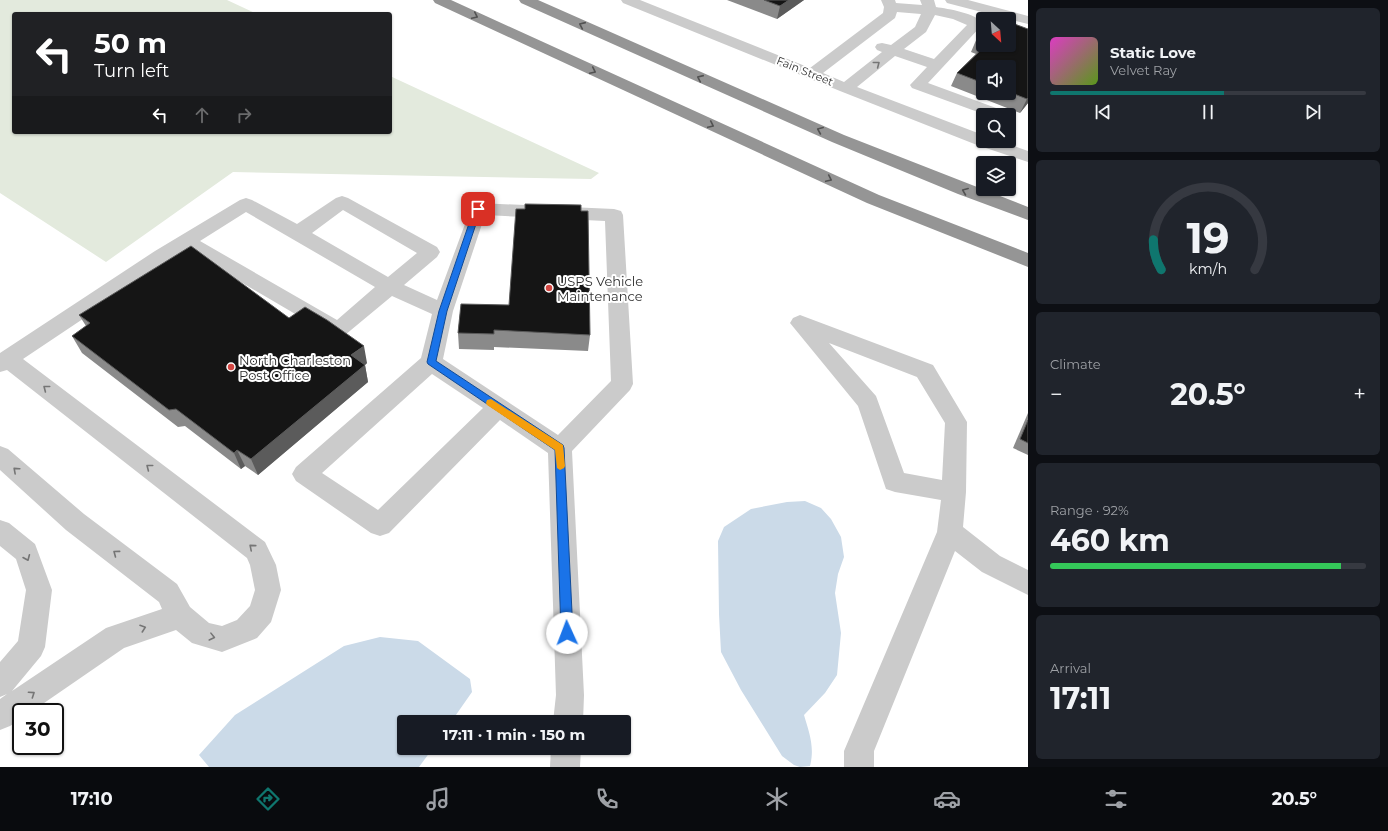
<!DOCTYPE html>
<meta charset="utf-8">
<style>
:root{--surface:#171b24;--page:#20242c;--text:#f1f3f6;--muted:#9ea1a6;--line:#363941;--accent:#0f766e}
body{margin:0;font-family:Montserrat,sans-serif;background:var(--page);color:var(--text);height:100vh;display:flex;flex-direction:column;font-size:15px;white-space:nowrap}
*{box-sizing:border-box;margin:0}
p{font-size:13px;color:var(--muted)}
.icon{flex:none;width:22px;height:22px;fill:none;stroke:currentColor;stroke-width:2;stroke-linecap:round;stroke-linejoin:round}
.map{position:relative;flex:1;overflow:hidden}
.panel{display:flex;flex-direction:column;gap:8px;padding:8px;background:#0d0f14;width:360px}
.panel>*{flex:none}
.top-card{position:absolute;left:12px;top:12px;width:380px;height:122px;border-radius:4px;box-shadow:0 1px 3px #0004;background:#202124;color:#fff;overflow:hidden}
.needle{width:26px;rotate:154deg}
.fabs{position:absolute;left:976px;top:12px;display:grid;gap:8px}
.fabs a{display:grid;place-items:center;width:40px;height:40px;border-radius:4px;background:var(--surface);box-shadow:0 1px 3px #0004;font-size:20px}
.speed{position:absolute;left:12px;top:703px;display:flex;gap:8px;font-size:20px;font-weight:700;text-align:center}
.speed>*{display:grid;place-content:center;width:52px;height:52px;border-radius:50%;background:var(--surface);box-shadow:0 1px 3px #0004;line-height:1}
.speed .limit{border:2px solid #111;border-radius:6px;background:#fff;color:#111}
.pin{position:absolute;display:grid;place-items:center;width:34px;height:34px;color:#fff;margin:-17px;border-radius:8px;box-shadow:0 2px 6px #0006}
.me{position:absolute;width:44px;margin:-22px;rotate:358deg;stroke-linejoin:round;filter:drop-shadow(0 0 3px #0008)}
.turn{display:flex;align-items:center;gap:14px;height:84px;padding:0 16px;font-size:18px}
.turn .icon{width:52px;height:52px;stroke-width:2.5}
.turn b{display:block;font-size:28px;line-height:34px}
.lanes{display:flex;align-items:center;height:38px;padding:0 16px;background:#0003;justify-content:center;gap:20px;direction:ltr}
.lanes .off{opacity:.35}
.big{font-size:30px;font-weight:700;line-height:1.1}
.panel .tile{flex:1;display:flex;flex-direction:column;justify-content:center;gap:6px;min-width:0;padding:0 14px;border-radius:6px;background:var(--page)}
.panel .dial{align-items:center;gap:0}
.dial svg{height:104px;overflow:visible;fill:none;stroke:var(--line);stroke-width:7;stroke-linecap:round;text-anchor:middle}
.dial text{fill:var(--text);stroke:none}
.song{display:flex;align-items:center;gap:12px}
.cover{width:48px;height:48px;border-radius:6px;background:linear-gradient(135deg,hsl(310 70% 55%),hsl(90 70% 35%))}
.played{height:4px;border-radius:2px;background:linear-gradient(90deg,var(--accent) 55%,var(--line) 55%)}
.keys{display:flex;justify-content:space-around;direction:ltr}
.heat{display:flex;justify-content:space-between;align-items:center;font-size:22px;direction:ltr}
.charge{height:6px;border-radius:3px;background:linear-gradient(90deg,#34c759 92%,var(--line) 0)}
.trip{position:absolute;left:397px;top:715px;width:234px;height:40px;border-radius:4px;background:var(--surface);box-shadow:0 1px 3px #0004;font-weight:700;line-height:40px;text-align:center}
.dock{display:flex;height:64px;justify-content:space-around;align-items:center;background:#090b0e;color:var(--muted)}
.dock .icon{width:28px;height:28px}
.dock .on{color:var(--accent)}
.dock b{font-size:18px;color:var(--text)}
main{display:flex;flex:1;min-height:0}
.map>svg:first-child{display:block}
.green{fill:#e3eadd}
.water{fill:#cbdae8}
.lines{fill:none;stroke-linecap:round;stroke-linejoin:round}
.minor{fill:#cbcbcb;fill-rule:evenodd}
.highway{fill:#959595;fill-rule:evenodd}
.wall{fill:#8a8a8a;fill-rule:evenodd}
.shaded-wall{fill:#5b5b5b}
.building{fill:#151515;stroke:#5b5b5b}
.oneway{stroke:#525252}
.oneway2{stroke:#757575}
.route{fill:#1a73e8;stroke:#114b97}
.slow{fill:#f59e0b}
.poi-dot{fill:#d34642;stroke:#fff;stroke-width:1.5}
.labels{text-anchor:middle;stroke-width:4;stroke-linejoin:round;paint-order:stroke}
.far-street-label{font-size:11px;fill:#2e2e2e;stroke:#fff}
.poi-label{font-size:13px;fill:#2e2e2e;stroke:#fff;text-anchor:start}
</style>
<main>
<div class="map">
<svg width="1028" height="767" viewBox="0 0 1028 767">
<rect width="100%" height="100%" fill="#fff"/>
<!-- green -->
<path class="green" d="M0 0H227L257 14H14V132H390V76L599 173 591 179 233 172 106 262 0 193Z"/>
<!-- water -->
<g class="water">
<path d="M805 501 821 508 831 519 841 537 844 557 838 574 835 593 841 633 837 675 825 693 804 715C809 732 815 747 810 766L800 767 794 765 782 756 741 690 721 652 719 614 718 541 724 527 751 509 787 502Z"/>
<path d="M380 637 418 641 470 679 472 692 451 722H404V748H433L419 767H209L199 755 235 715 344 646Z"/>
</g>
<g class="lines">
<!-- minor -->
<g class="minor">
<path d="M621 0H640L810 68 883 13 884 7 881 0H895L896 3 922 5 920 0H934L936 7C948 9 977 13 983 24L928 83 1007 112 1009 115H986L912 88 910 85 927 67 895 56 857 87 983 135V141H1000L1028 151V162L977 145 840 91 623 3ZM897 12 921 14 915 27 891 45 882 43 877 44 875 47 877 50 882 52 844 82 823 73 895 18ZM935 15 953 19 967 25 934 59 904 49 926 32Z"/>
<path d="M945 0H968L1028 16V24L947 3Z"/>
<path d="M342 196 348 198 437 247 440 252 437 257 404 285 437 300 472 205 478 203 614 209 621 211 623 215 633 384 630 390 572 451 584 695 583 722H553L556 695 548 453 500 420 389 533 380 536 371 533 296 481 292 474 296 467 421 358 432 314 392 296 345 335 338 338 331 335 186 250 23 359 265 542 276 565 281 590 271 622 257 638 222 652 192 643 176 630 124 648 31 712H21V719L10 726 0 730V699L7 694 0 697V662L18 641 26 590 16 559 0 546V520L9 523 35 544 52 590 45 647 41 656 12 691 106 628 162 609 159 602 66 530 0 470V446L8 449 84 514 177 584 190 607 209 623 222 626 237 620 250 606 255 590 250 565 247 558 7 370 0 372V353L155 251 240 200 246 198 252 200 297 224 336 198ZM343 210 417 253 388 277 312 233ZM246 212 375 287 337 320 200 241ZM485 215 605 221 611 381 558 435 443 359 453 311ZM432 374 483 408 378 510 322 473Z"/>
<path d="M800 315 933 365 967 422 966 492 963 527 1000 556 1028 570V595L982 572 955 551 874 751V767H844V751L937 532 941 500 895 492 886 489 858 406 790 323 793 318ZM829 343 917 377 945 423 942 480 904 473 876 396Z"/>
<path d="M551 748H581L580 767H550Z"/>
</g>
<!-- highway -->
<g class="highway">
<path d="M433 0H451L879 195 1028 253V267L867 203 435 3Z"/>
<path d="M519 0H538L844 135 1028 207V220L958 194 832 142 521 3Z"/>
</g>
</g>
<!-- wall -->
<g class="wall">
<path d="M727 0H804L777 19Z"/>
<path d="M1028 29V103L1020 113 951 86 957 73 976 54 971 52 977 38 983 33V45H1009ZM983 67H1009V93H983Z"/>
<path d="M461 304 590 335 588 351 494 347V350L459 349 458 333Z"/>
<path d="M79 315 289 318 367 363 365 365 368 382 258 475 245 466 241 469 185 426 178 427 82 353 72 336 86 326Z"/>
<path d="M1028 413V455L1013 448Z"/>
</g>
<!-- shaded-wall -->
<g class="shaded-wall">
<path d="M789 0H804L777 19 780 6Z"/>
<path d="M1028 98V103L1020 113 1027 99Z"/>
<path d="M364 346 367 363 365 365 368 382 258 475 251 459 351 355Z"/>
<path d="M237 450 245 466 241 469 234 453Z"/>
</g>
<!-- building -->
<g class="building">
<path d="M764 0H789L780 6Z"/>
<path d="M1009 22 1028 29V98L1027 99 1009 92V67H983V83L957 73 986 45H1009Z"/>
<path d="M983 33V41L977 38Z"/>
<path d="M525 204 581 205V211H588L590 335 494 330V334L458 333 461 304 509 305 516 209H525Z"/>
<path d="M191 246 289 318 305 307 327 320 364 346 351 355 365 365 251 459 237 450 234 453 176 409 169 410 72 336 90 323 79 315Z"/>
<path d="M1028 420V443L1020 439Z"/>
</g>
<!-- one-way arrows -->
<defs><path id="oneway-chevron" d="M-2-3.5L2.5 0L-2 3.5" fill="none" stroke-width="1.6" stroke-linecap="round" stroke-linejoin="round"/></defs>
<g class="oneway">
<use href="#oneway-chevron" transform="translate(475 16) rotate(25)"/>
<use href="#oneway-chevron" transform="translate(582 25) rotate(-156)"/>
<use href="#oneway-chevron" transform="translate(593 71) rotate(25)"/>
<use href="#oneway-chevron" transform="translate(700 78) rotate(-156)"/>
<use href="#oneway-chevron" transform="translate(711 125) rotate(25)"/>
<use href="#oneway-chevron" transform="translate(820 130) rotate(-157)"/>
<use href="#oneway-chevron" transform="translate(829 179) rotate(25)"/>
<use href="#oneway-chevron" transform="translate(965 191) rotate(-158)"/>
</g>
<g class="oneway2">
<use href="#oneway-chevron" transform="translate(877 64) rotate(-38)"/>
<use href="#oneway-chevron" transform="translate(46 388) rotate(-142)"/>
<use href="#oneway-chevron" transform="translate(149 467) rotate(-142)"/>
<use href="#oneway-chevron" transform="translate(16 470) rotate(-138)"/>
<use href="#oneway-chevron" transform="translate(252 547) rotate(-139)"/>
<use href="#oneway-chevron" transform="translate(116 553) rotate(-143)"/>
<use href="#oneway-chevron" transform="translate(27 558) rotate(67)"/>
<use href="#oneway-chevron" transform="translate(143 628) rotate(-19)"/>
<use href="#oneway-chevron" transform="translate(212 637) rotate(14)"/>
<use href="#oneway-chevron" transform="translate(32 694) rotate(-34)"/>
</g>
<!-- route -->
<path class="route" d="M478 207 481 209 447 311 436 361 563 445 564 448 573 633 571 637 567 638 563 637 561 633 555 450 428 364 427 362 439 311 474 209Z"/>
<!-- slow -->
<path class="slow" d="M491 399 563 445 565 466 564 468 560 470 557 468 555 450 487 405 486 403 487 400Z"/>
<!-- markers -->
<g class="poi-dot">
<circle cx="549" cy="288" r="4"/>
<circle cx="231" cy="367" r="4"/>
</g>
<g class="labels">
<!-- far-street labels -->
<g class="far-street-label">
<text transform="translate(805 71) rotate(22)" y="4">Fain Street</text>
</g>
<!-- poi labels -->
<g class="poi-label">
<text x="557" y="286">USPS Vehicle<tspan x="557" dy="15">Maintenance</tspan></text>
<text x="239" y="365">North Charleston<tspan x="239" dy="15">Post Office</tspan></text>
</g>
</g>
</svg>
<div class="fabs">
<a><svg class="needle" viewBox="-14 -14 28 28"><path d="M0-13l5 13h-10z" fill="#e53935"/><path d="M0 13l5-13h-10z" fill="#9ea1a6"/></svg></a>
<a><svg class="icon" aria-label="sound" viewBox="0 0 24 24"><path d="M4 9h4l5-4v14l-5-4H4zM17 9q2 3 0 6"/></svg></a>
<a><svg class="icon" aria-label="search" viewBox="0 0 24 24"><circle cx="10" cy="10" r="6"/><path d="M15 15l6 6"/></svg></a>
<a><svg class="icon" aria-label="layers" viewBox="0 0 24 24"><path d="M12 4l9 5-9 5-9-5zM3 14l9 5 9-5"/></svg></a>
</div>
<div class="speed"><div class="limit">30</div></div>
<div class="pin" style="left:478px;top:209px;background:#d93025"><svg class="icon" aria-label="arrive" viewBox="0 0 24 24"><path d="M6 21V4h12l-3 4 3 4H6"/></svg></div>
<svg class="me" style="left:567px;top:633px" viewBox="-20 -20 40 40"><circle r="19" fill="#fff"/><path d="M0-13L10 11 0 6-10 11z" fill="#1a73e8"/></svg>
<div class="trip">17:11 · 1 min · 150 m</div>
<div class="top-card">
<div class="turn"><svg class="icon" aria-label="left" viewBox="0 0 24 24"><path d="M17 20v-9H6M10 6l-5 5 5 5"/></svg><div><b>50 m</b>Turn left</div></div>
<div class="lanes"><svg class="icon" aria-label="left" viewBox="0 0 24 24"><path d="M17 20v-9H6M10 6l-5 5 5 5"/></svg><svg class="icon off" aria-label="ahead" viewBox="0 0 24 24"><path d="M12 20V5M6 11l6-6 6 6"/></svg><svg class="icon off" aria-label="right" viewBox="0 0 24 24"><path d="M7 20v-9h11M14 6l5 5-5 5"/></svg></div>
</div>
</div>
<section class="panel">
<div class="tile">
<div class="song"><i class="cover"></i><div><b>Static Love</b><p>Velvet Ray</p></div></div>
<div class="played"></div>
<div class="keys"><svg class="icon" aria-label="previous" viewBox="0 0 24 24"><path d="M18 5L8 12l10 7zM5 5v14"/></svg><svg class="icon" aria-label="pause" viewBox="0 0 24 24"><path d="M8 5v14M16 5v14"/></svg><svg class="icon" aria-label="next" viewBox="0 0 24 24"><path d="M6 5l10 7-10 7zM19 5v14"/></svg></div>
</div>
<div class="tile dial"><svg viewBox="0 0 100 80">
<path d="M14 69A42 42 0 1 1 86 69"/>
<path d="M14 69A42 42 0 0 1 8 46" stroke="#0f766e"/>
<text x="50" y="56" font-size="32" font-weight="700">19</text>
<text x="50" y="72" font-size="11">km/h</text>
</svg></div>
<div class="tile"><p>Climate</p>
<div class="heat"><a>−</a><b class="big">20.5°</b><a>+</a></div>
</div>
<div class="tile"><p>Range · 92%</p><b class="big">460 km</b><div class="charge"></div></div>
<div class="tile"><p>Arrival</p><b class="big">17:11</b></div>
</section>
</main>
<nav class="dock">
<b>17:10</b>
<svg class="icon on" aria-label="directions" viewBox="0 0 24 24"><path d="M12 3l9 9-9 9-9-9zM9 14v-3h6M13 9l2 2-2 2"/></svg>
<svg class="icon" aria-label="music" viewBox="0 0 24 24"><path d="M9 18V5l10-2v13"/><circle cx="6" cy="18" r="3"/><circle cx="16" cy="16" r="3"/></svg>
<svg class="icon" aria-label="phone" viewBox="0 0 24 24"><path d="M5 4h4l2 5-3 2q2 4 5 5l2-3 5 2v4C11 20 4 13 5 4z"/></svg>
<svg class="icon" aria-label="climate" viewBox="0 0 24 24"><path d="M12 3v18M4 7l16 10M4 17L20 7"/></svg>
<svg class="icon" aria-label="car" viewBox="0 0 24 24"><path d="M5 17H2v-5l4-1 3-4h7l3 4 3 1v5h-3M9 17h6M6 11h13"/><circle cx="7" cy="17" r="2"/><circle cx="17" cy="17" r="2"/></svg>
<svg class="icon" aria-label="filters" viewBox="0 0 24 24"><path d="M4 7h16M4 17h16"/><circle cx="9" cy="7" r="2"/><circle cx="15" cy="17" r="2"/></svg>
<b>20.5°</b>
</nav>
